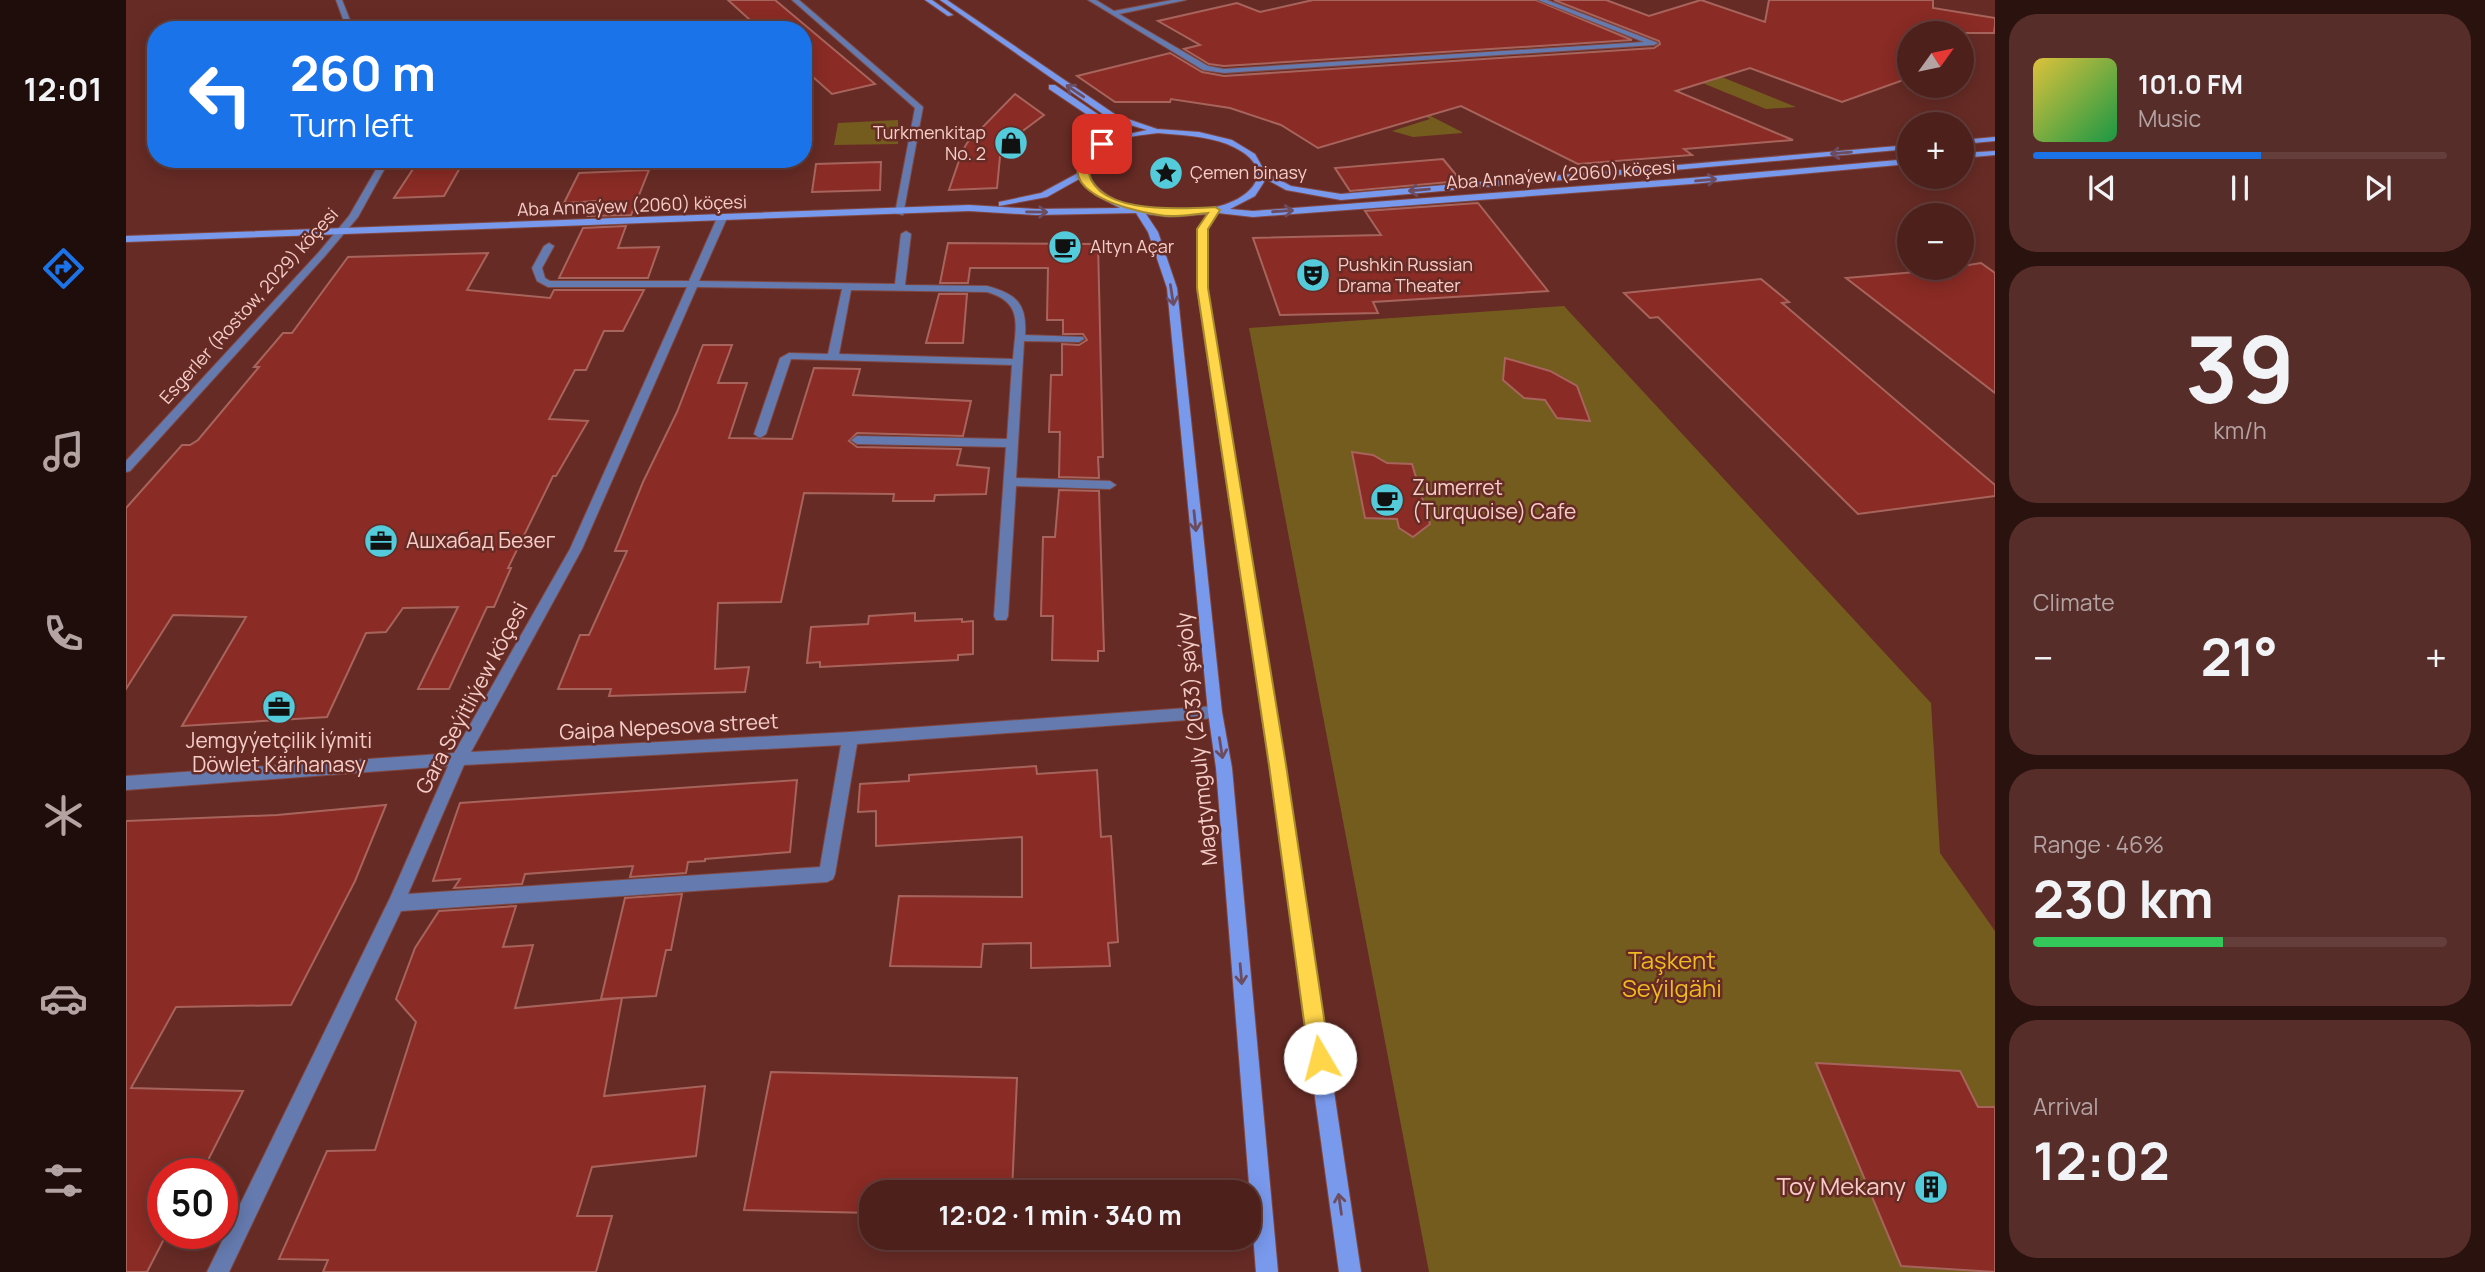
<!DOCTYPE html>
<meta charset="utf-8">
<style>
:root{--surface:#4d201c;--page:#572d29;--text:#f1f3f6;--muted:#b3a3a3;--line:#643e3b;--accent:#1a73e8}
body{margin:0;font-family:Manrope,sans-serif;background:var(--page);color:var(--text);height:100vh;display:flex;flex-direction:column;font-size:26px;white-space:nowrap}
*{box-sizing:border-box;margin:0}
p{font-size:23px;color:var(--muted)}
.icon{flex:none;width:38px;height:38px;fill:none;stroke:currentColor;stroke-width:2;stroke-linecap:round;stroke-linejoin:round}
.map{position:relative;flex:1;overflow:hidden}
.sheet{display:flex;flex-direction:column;gap:14px;padding:14px;background:#2a120f;width:490px}
.sheet>*{flex:none}
.banner{position:absolute;left:21px;top:21px;width:665px;height:147px;border-radius:28px;box-shadow:0 4px 18px #0003,0 0 0 2px var(--line);background:#1a73e8;color:#fff;overflow:hidden}
.needle{width:46px;rotate:57deg}
.tools{position:absolute;left:1771px;top:21px;display:grid;gap:14px}
.tools a{display:grid;place-items:center;width:77px;height:77px;border-radius:50%;background:var(--surface);box-shadow:0 4px 18px #0003,0 0 0 2px var(--line);font-size:35px}
.speed{position:absolute;left:21px;top:1158px;display:flex;gap:14px;font-size:35px;font-weight:700;text-align:center}
.speed>*{display:grid;place-content:center;width:91px;height:91px;border-radius:50%;background:var(--surface);box-shadow:0 4px 18px #0003,0 0 0 2px var(--line);line-height:1}
.speed .limit{border:10px solid #d22;background:#fff;color:#111}
.pin{position:absolute;display:grid;place-items:center;width:60px;height:60px;color:#fff;margin:-30px;border-radius:14px;box-shadow:0 4px 10px #0006}
.me{position:absolute;width:77px;margin:-38px;rotate:352deg;stroke-linejoin:round;filter:drop-shadow(0 0 5px #0008)}
.turn{display:flex;align-items:center;gap:24px;height:147px;padding:0 28px;font-size:32px}
.turn .icon{width:91px;height:91px;stroke-width:2.5}
.turn b{display:block;font-size:49px;line-height:60px}
.big{font-size:52px;font-weight:700;line-height:1.1}
.sheet .tile{flex:1;display:flex;flex-direction:column;justify-content:center;gap:10px;min-width:0;padding:0 24px;border-radius:28px;background:var(--page)}
.sheet .dial{align-items:center;gap:0}
.dial b{font-size:91px;line-height:1}
.song{display:flex;align-items:center;gap:21px}
.cover{width:84px;height:84px;border-radius:10px;background:linear-gradient(135deg,hsl(50 70% 55%),hsl(140 70% 35%))}
.played{height:7px;border-radius:4px;background:linear-gradient(90deg,var(--accent) 55%,var(--line) 55%)}
.keys{display:flex;justify-content:space-around;direction:ltr}
.heat{display:flex;justify-content:space-between;align-items:center;font-size:38px;direction:ltr}
.charge{height:10px;border-radius:5px;background:linear-gradient(90deg,#34c759 46%,var(--line) 0)}
.trip{position:absolute;left:733px;top:1180px;width:402px;height:70px;border-radius:28px;background:var(--surface);box-shadow:0 4px 18px #0003,0 0 0 2px var(--line);font-weight:700;line-height:70px;text-align:center}
main{display:flex;flex:1;min-height:0}
.tab-bar{display:flex;flex-direction:column;width:126px;justify-content:space-around;align-items:center;background:#1f0d0b;color:var(--muted)}
.tab-bar .icon{width:49px;height:49px}
.tab-bar .current{color:var(--accent)}
.tab-bar b{font-size:32px;color:var(--text)}
.map>svg:first-child{display:block}
.green{fill:#745c1e}
.building{fill:#8a2b25;stroke:#a7645c;stroke-width:2}
.lines{fill:none;stroke-linecap:round;stroke-linejoin:round}
.street-casing{stroke:#804842;stroke-width:2}
.secondary-casing{stroke:#804842;stroke-width:2}
.street{fill:#657aaf;fill-rule:evenodd}
.secondary{fill:#7999ed;fill-rule:evenodd}
.oneway{stroke:#6c4c61}
.route{fill:#ffd54a;stroke:#a68a30;stroke-width:2}
.labels{text-anchor:middle;stroke-width:5;stroke-linejoin:round;paint-order:stroke}
.far-poi-label{font-size:18px;fill:#f4cdc8;stroke:#672b25;text-anchor:start}
.far-street-label{font-size:18px;fill:#f4cdc8;stroke:#672b25}
.poi-label{font-size:21px;fill:#f4cdc8;stroke:#672b25;text-anchor:start}
.street-label{font-size:21px;fill:#f4cdc8;stroke:#672b25}
.near-park-label{font-size:24px;fill:#eebb21;stroke:#672b25}
.near-poi-label{font-size:24px;fill:#f4cdc8;stroke:#672b25;text-anchor:end}
</style>
<main>
<nav class="tab-bar">
<b>12:01</b>
<svg class="icon current" aria-label="directions" viewBox="0 0 24 24"><path d="M12 3l9 9-9 9-9-9zM9 14v-3h6M13 9l2 2-2 2"/></svg>
<svg class="icon" aria-label="music" viewBox="0 0 24 24"><path d="M9 18V5l10-2v13"/><circle cx="6" cy="18" r="3"/><circle cx="16" cy="16" r="3"/></svg>
<svg class="icon" aria-label="phone" viewBox="0 0 24 24"><path d="M5 4h4l2 5-3 2q2 4 5 5l2-3 5 2v4C11 20 4 13 5 4z"/></svg>
<svg class="icon" aria-label="climate" viewBox="0 0 24 24"><path d="M12 3v18M4 7l16 10M4 17L20 7"/></svg>
<svg class="icon" aria-label="car" viewBox="0 0 24 24"><path d="M5 17H2v-5l4-1 3-4h7l3 4 3 1v5h-3M9 17h6M6 11h13"/><circle cx="7" cy="17" r="2"/><circle cx="17" cy="17" r="2"/></svg>
<svg class="icon" aria-label="filters" viewBox="0 0 24 24"><path d="M4 7h16M4 17h16"/><circle cx="9" cy="7" r="2"/><circle cx="15" cy="17" r="2"/></svg>
</nav>
<div class="map">
<svg width="1869" height="1272" viewBox="0 0 1869 1272">
<rect width="100%" height="100%" fill="#672b25"/>
<!-- green -->
<g class="green">
<path d="M1534 52 1670 107 1640 109 1530 64Z"/>
<path d="M1218 72 1336 132V133L1287 137 1266 131 1304 119 1215 73Z"/>
<path d="M772 120V144L708 145 712 123Z"/>
<path d="M1438 306 1805 703 1814 853 1869 931V1272H1303L1123 328Z"/>
</g>
<!-- building -->
<g class="building">
<path d="M602 0H649L749 84 706 94 677 68V30H635Z"/>
<path d="M1187 0H1410L1506 40 1098 66 1083 64 1058 49 1074 45 1032 21 1111 3 1134 12Z"/>
<path d="M1428 0H1480L1523 16 1575 0 1639 22 1643 0H1807V8L1869 18V24L1868 33H1783V78L1716 102 1624 68 1550 91 1667 140 1558 149 1566 155 1452 164 1335 106 1192 148 1155 125 1104 108 1045 99 1044 102H989L951 76 1044 53 1076 72 1098 76 1528 48 1534 44 1533 41Z"/>
<path d="M889 94 918 115 890 136 874 157 871 188 823 190 836 152 841 143Z"/>
<path d="M339 159 318 196 268 198 293 160Z"/>
<path d="M1317 159 1335 181 1224 191 1209 168Z"/>
<path d="M755 162 754 190 686 192 690 164Z"/>
<path d="M523 170 505 215 462 216 469 201 438 203 453 173Z"/>
<path d="M1352 203 1422 291 1247 302 1252 313 1154 315 1127 238 1255 235 1239 211Z"/>
<path d="M500 226 492 248 533 247 522 278H433L457 228Z"/>
<path d="M822 243 972 244 977 457H972L973 478 933 477 934 432H923L925 375H936V344L953 345 961 340 957 334H937V320H921L922 268H844L842 283H814Z"/>
<path d="M362 253 341 290 424 298 428 290H518L497 331H478L460 370H449L423 419 462 421 430 476H427L382 568H385L368 607H361L323 689H292L332 607 277 608 260 632 240 633 201 717 56 726 120 617 47 615 0 689V508L56 445H64L72 440 133 367H128L157 333H166L222 257Z"/>
<path d="M1855 263 1869 273V393L1720 278 1836 268V266Z"/>
<path d="M1635 279 1663 302 1656 303 1869 485V496L1732 514 1532 317 1524 318 1498 293Z"/>
<path d="M813 294H841L837 343H800Z"/>
<path d="M577 345H606L592 383H621L603 438 666 439 688 368 734 369 727 395 845 401 837 436 731 433 723 441 731 447 835 449 831 465 863 468 860 494 809 495 808 501H767L768 494 678 493 655 602 592 603 589 669 623 667 619 692 483 696 485 689H432L454 635H463L501 551H489L517 482 551 412Z"/>
<path d="M1379 358 1424 371 1451 386 1464 421 1431 418 1419 400 1398 398 1377 380Z"/>
<path d="M1226 452 1247 455 1261 463 1286 464 1304 524 1287 537 1273 528 1271 519 1239 518Z"/>
<path d="M933 490 973 491 978 651H972V661L926 660 927 616H915L917 537H929Z"/>
<path d="M789 613V621L836 619V622L847 621V654L832 655V660L694 667V662L681 663 685 627 742 624 743 616Z"/>
<path d="M910 766 911 774 971 770 975 837 985 836 992 942 982 943 984 966 905 968V943L857 944 855 967 764 966 773 896 896 897V837L750 846V811L732 812 734 784 783 781V775Z"/>
<path d="M671 780 664 852 579 859V861L562 862 560 873 504 877 507 866 399 874 396 884 328 888 334 879 307 881 334 803Z"/>
<path d="M260 805 229 881 165 1005 50 1007 5 1088 117 1091 75 1174H37V1241L21 1272H0V821L151 815Z"/>
<path d="M556 894 545 950H540L530 996 475 999 499 898Z"/>
<path d="M390 906 377 947 407 945 389 1008 496 998 478 1096 579 1086 570 1156 466 1167 451 1216H486L470 1272H197L202 1260 153 1259 201 1151 249 1150 290 1022 270 999 289 948 313 911Z"/>
<path d="M1690 1063 1834 1071 1852 1107H1869V1272L1775 1266Z"/>
<path d="M645 1072 891 1078 886 1192H746V1213L618 1210Z"/>
</g>
<g class="lines">
<!-- street casing -->
<g class="street-casing">
<g id="street">
<path d="M210 0H216L228 30H221Z"/>
<path d="M666 0H673L797 107 777 215 769 213 789 108Z"/>
<path d="M962 0H970L988 11 1046 0H1060L993 14 1082 66 1098 69 1518 42 1412 0H1421L1532 43 1528 45 1098 73 1077 70Z"/>
<path d="M256 159H264L232 217 199 256 4 471 0 472V461L193 252 223 216Z"/>
<path d="M596 215 601 218 573 281 769 284 775 234 780 231 785 234 779 285 861 286C891 294 901 304 899 335L957 337 958 339 953 342 898 341 890 478 984 481 990 485 984 489 890 486 882 616 880 620H870L868 616 880 447 731 444 725 440 731 436 881 439 886 365 665 359 640 434 634 438 628 434 654 358 663 353 702 354 716 289 571 287 456 549 345 752 724 732 1089 706 1094 708 1096 712 1094 716 1089 718 731 744 709 874 707 879 701 882 275 911 103 1272H81L264 898 322 766 0 790V776L328 753 444 549 561 287H422L411 281 406 268 418 246 423 243 428 246 416 268 419 278 424 281H563L591 218ZM725 290 861 292C899 303 889 327 887 359L713 354ZM715 745 694 867 282 894 338 765Z"/>
</g>
</g>
<!-- secondary casing -->
<g class="secondary-casing">
<g id="secondary">
<path d="M799 0H806L827 15 822 16Z"/>
<path d="M814 0H821L990 115 1031 129 1073 132 1106 140 1129 154 1139 172 1165 186 1215 194 1783 145V149L1215 200 1160 190 1140 179 1129 196 1104 209 1127 211 1565 178 1783 159V164L1565 184 1127 217 1092 213 1082 229 1081 288 1159 764 1235 1272H1213L1143 764 1071 288 1072 229 1082 214 1044 217 1020 214 1032 232 1051 288 1096 712 1106 768 1152 1272H1130L1090 768 1082 712 1041 288 1022 232 1010 213 910 215 843 211 0 242V236L843 205 910 209 994 208 969 195 955 178 921 197 873 206V202L915 193 954 172C953 159 961 151 972 143V122L923 89V85H929L979 119 980 139 1021 130 984 119ZM1032 133C1055 135 1079 136 1101 144 1155 166 1129 200 1085 208 1056 214 1022 213 995 202 964 190 945 160 985 143 1000 136 1016 135 1032 133Z"/>
<path d="M1869 137V141L1836 144V140Z"/>
<path d="M1869 151V155L1836 158V153Z"/>
</g>
</g>
<!-- street -->
<use href="#street" class="street"/>
<!-- secondary -->
<use href="#secondary" class="secondary"/>
</g>
<!-- one-way arrows -->
<defs><path id="oneway-shaft" d="M-6 0H5M1.5-3L5.5 0L1.5 3" fill="none" stroke-width="1.6" stroke-linecap="round" stroke-linejoin="round" transform="scale(1.75)"/></defs>
<g class="oneway">
<use href="#oneway-shaft" transform="translate(949 91) rotate(-146)"/>
<use href="#oneway-shaft" transform="translate(1715 153) rotate(175)"/>
<use href="#oneway-shaft" transform="translate(1580 180) rotate(-5)"/>
<use href="#oneway-shaft" transform="translate(1293 190) rotate(175)"/>
<use href="#oneway-shaft" transform="translate(1157 211) rotate(-4)"/>
<use href="#oneway-shaft" transform="translate(911 212) rotate(1)"/>
<use href="#oneway-shaft" transform="translate(1046 295) rotate(81)"/>
<use href="#oneway-shaft" transform="translate(1069 521) rotate(84)"/>
<use href="#oneway-shaft" transform="translate(1095 748) rotate(81)"/>
<use href="#oneway-shaft" transform="translate(1115 974) rotate(85)"/>
<use href="#oneway-shaft" transform="translate(1214 1204) rotate(-98)"/>
</g>
<!-- route -->
<path class="route" d="M973 142 981 144 962 163C960 216 1055 209 1089 207L1094 210 1082 229V288L1160 765 1204 1058 1201 1066 1194 1069 1186 1066 1183 1058 1143 765 1071 288V229L1082 213C1066 214 1048 218 1033 215 997 210 912 185 973 142Z"/>
<!-- icons -->
<defs>
<g id="shop-disc" transform="scale(1.75)"><circle r="9.5" fill="#53cbdb" stroke="#672b25"/><path d="M-5-2.5h2.3a2.7 3.5 0 0 1 5.4 0H5L5.5 6h-11ZM-1.5-2.5h3a1.5 2.3 0 0 0-3 0Z" fill="#111"/></g>
<g id="sight-disc" transform="scale(1.75)"><circle r="9.5" fill="#53cbdb" stroke="#672b25"/><path d="M0-6L1.8-2.2L6-1.7L2.9 1.2L3.7 5.4L0 3.3L-3.7 5.4L-2.9 1.2L-6-1.7L-1.8-2.2Z" fill="#111"/></g>
<g id="cafe-disc" transform="scale(1.75)"><circle r="9.5" fill="#53cbdb" stroke="#672b25"/><path d="M-5.5-4.5H6V0H3Q3 3.5 0 3.5H-2.5Q-5.5 3.5-5.5 0ZM3-3.2v2h1.7v-2ZM-6 4.5H4V6H-6Z" fill="#111"/></g>
<g id="theatre-disc" transform="scale(1.75)"><circle r="9.5" fill="#53cbdb" stroke="#672b25"/><path d="M-5-5.5Q0-4 5-5.5V0Q5 5 0 6Q-5 5-5 0ZM-3.3-2.5H-1v1.5H-3.3ZM1-2.5H3.3v1.5H1ZM-2.8 1Q0 5.5 2.8 1Z" fill="#111"/></g>
<g id="office-disc" transform="scale(1.75)"><circle r="9.5" fill="#53cbdb" stroke="#672b25"/><path d="M-6-3h4V-5.5h4V-3h4V5H-6ZM-1-4.5V-3h2v-1.5ZM-6 0V1H6V0Z" fill="#111"/></g>
<g id="building-disc" transform="scale(1.75)"><circle r="9.5" fill="#53cbdb" stroke="#672b25"/><path d="M-4-6H4V6H1V3H-1V6H-4ZM-2.5-4.3h1.7v1.8h-1.7ZM.8-4.3h1.7v1.8H.8ZM-2.5-1h1.7V.8h-1.7ZM.8-1h1.7V.8H.8Z" fill="#111"/></g>
</defs>
<g fill-rule="evenodd">
<use href="#shop-disc" x="885" y="143"/>
<use href="#sight-disc" x="1040" y="173"/>
<use href="#cafe-disc" x="939" y="247"/>
<use href="#theatre-disc" x="1187" y="275"/>
<use href="#cafe-disc" x="1261" y="500"/>
<use href="#office-disc" x="255" y="541"/>
<use href="#office-disc" x="153" y="707"/>
<use href="#building-disc" x="1805" y="1187"/>
</g>
<g class="labels">
<!-- far-poi labels -->
<g class="far-poi-label">
<text x="860" y="139" text-anchor="end">Turkmenkitap<tspan x="860" dy="21">No. 2</tspan></text>
<text x="1064" y="179">Çemen binasy</text>
<text x="964" y="253">Altyn Açar</text>
<text x="1212" y="271">Pushkin Russian<tspan x="1212" dy="21">Drama Theater</tspan></text>
</g>
<!-- far-street labels -->
<g class="far-street-label">
<text transform="translate(1435 175) rotate(-4)" y="6">Aba Annaýew (2060) köçesi</text>
<text transform="translate(506 206) rotate(-2)" y="6">Aba Annaýew (2060) köçesi</text>
<text transform="translate(123 306) rotate(-48)" y="6">Esgerler (Rostow, 2029) köçesi</text>
</g>
<!-- poi labels -->
<g class="poi-label">
<text x="1286" y="495">Zumerret<tspan x="1286" dy="24">(Turquoise) Cafe</tspan></text>
<text x="280" y="548">Ашхабад Безег</text>
<text x="153" y="748" text-anchor="middle">Jemgyýetçilik İýmiti<tspan x="153" dy="24">Döwlet Kärhanasy</tspan></text>
</g>
<!-- street labels -->
<g class="street-label">
<text transform="translate(346 698) rotate(-62)" y="7">Gara Seýitliýew köçesi</text>
<text transform="translate(543 727) rotate(-3)" y="7">Gaipa Nepesova street</text>
<text transform="translate(1071 739) rotate(-96)" y="7">Magtymguly (2033) şaýoly</text>
</g>
<!-- near-park labels -->
<g class="near-park-label">
<text x="1546" y="969">Taşkent<tspan x="1546" dy="28">Seýilgähi</tspan></text>
</g>
<!-- near-poi labels -->
<g class="near-poi-label">
<text x="1780" y="1195">Toý Mekany</text>
</g>
</g>
</svg>
<div class="tools">
<a><svg class="needle" viewBox="-14 -14 28 28"><path d="M0-13l5 13h-10z" fill="#e53935"/><path d="M0 13l5-13h-10z" fill="#b3a3a3"/></svg></a>
<a>+</a>
<a>−</a>
</div>
<div class="speed"><div class="limit">50</div></div>
<div class="pin" style="left:976px;top:144px;background:#d93025"><svg class="icon" aria-label="arrive" viewBox="0 0 24 24"><path d="M6 21V4h12l-3 4 3 4H6"/></svg></div>
<svg class="me" style="left:1194px;top:1058px" viewBox="-20 -20 40 40"><circle r="19" fill="#fff"/><path d="M0-13L10 11 0 6-10 11z" fill="#ffd54a"/></svg>
<div class="trip">12:02 · 1 min · 340 m</div>
<div class="banner">
<div class="turn"><svg class="icon" aria-label="left" viewBox="0 0 24 24"><path d="M17 20v-9H6M10 6l-5 5 5 5"/></svg><div><b>260 m</b>Turn left</div></div>
</div>
</div>
<section class="sheet">
<div class="tile">
<div class="song"><i class="cover"></i><div><b>101.0 FM</b><p>Music</p></div></div>
<div class="played"></div>
<div class="keys"><svg class="icon" aria-label="previous" viewBox="0 0 24 24"><path d="M18 5L8 12l10 7zM5 5v14"/></svg><svg class="icon" aria-label="pause" viewBox="0 0 24 24"><path d="M8 5v14M16 5v14"/></svg><svg class="icon" aria-label="next" viewBox="0 0 24 24"><path d="M6 5l10 7-10 7zM19 5v14"/></svg></div>
</div>
<div class="tile dial"><b>39</b><p>km/h</p></div>
<div class="tile"><p>Climate</p>
<div class="heat"><a>−</a><b class="big">21°</b><a>+</a></div>
</div>
<div class="tile"><p>Range · 46%</p><b class="big">230 km</b><div class="charge"></div></div>
<div class="tile"><p>Arrival</p><b class="big">12:02</b></div>
</section>
</main>
